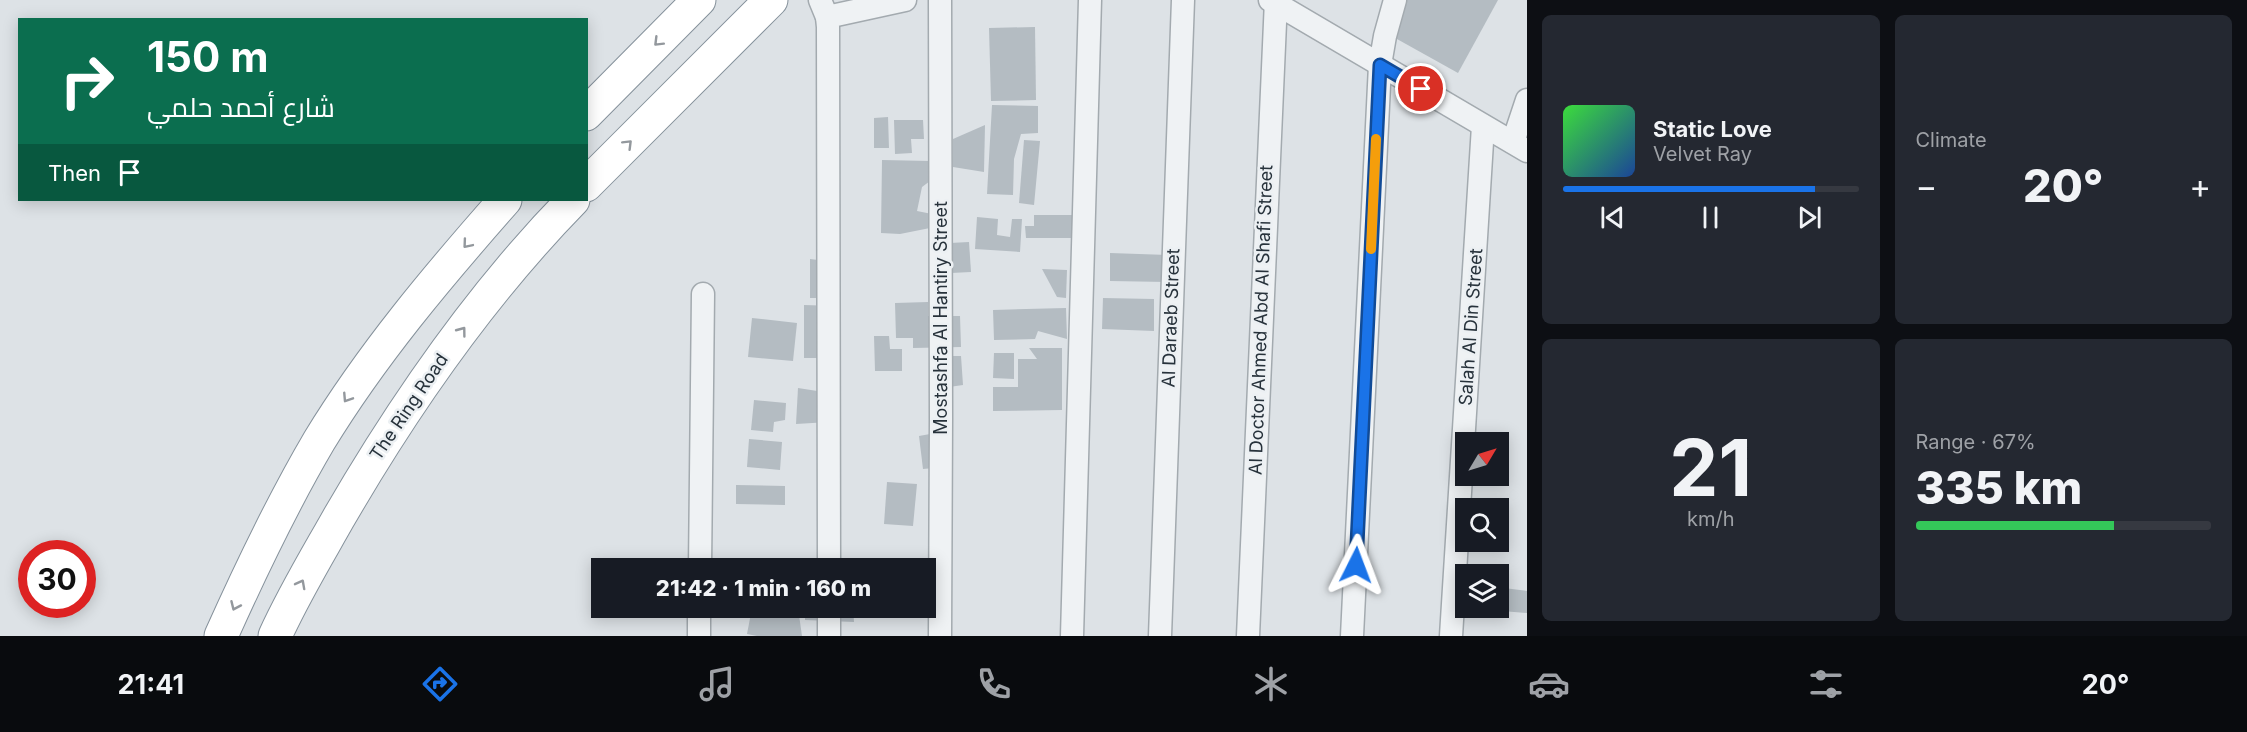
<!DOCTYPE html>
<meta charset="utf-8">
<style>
:root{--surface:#171b24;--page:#242831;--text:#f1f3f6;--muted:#9ea1a6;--line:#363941;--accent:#1a73e8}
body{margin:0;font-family:Inter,Cairo,sans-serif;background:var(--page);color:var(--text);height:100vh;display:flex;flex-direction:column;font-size:22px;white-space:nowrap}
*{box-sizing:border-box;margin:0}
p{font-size:20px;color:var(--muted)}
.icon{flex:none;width:33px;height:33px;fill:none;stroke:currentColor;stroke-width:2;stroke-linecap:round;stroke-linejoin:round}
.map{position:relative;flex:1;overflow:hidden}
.sheet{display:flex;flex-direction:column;gap:15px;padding:15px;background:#0d0f14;width:720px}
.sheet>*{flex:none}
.banner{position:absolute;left:18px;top:18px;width:570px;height:183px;border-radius:0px;box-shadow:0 3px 15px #0003;background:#0b6e4f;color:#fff;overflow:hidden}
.needle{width:39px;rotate:52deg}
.controls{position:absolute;left:1455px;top:432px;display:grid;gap:12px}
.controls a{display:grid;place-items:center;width:54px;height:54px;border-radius:0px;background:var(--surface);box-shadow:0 3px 15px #0003;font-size:30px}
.speed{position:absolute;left:18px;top:540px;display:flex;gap:12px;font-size:30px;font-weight:700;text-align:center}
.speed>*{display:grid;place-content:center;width:78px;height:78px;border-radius:50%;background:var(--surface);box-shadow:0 3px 15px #0003;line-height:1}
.speed .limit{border:9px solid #d22;background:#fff;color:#111}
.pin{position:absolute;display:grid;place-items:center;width:51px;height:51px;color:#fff;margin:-26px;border:3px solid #fff;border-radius:50%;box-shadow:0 2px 6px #0007}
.me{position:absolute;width:66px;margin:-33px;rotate:3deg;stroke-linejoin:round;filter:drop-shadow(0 0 4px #0008)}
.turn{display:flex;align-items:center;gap:21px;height:126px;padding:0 30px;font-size:27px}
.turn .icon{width:78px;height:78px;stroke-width:2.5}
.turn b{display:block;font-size:42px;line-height:51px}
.then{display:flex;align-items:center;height:57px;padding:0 30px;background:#0003;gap:12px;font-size:22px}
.big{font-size:45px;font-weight:800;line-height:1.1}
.sheet .widget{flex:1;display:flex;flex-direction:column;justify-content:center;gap:9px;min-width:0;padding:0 21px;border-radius:9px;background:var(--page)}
.sheet .dial{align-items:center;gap:0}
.dial b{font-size:78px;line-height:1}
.song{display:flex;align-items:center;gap:18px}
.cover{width:72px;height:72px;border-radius:9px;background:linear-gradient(135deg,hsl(120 70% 55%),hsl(220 70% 35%))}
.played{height:6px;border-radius:3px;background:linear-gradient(90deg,var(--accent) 85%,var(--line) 85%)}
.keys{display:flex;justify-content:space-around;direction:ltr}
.heat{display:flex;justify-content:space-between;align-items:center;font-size:33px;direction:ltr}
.charge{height:9px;border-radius:4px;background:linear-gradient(90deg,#34c759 67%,var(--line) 0)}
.sheet .tiles{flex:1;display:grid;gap:15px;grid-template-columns:repeat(2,1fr)}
.trip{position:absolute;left:591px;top:558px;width:345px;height:60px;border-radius:0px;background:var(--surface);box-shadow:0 3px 15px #0003;font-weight:800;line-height:60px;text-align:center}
.dock{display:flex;height:96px;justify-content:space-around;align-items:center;background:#090b0e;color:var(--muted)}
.dock .icon{width:42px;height:42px}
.dock .selected{color:var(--accent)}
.dock b{font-size:27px;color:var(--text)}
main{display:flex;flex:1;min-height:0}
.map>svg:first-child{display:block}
.building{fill:#b4bcc2}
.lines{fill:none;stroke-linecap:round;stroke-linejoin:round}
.minor-casing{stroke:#a3aaaf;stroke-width:25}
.trunk-casing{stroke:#85919b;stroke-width:35}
.minor{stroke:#eff2f4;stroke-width:22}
.trunk{stroke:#fff;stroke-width:33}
.oneway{stroke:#93989d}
.route-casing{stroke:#114b97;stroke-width:15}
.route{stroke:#1a73e8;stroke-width:10}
.slow{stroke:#f59e0b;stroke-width:10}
.labels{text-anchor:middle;stroke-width:5;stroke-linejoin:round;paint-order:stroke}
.street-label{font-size:18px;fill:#27323b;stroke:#ecf0f3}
</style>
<main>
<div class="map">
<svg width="1527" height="636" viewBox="0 0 1527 636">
<rect width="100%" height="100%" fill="#dde2e6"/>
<!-- building -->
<g class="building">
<path d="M1407 0H1498L1458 73 1388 34Z"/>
<path d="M1035 27 1036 100 991 101 989 28Z"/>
<path d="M992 105 1038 106V133L1021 134 1014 159 1013 195 987 194Z"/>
<path d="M888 117 889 148H874V118Z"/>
<path d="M894 120H923L924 139H911L912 153 895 154Z"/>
<path d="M985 125 984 172 953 167V139Z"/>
<path d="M1024 140 1040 141 1034 205 1019 203Z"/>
<path d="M882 160 930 161V181L922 187 917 211 932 214 930 228 900 234 881 233Z"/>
<path d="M1034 215H1073V238H1026L1025 226H1034Z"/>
<path d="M977 217 998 219 997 235 1010 237 1012 219H1022L1020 252 975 249Z"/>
<path d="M969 242 971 272 951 273 950 243Z"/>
<path d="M1110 253 1168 255 1167 282 1110 281Z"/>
<path d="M810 259 834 262 832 298H810Z"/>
<path d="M1042 269 1067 270 1066 298 1057 297Z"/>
<path d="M1103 298 1154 299V331L1102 329Z"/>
<path d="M928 302V316H960L961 347 913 348V338H896L895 303Z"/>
<path d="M804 305 835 306 834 358H804Z"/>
<path d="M1066 308 1067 339 1038 331 1035 339 994 340 993 310Z"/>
<path d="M752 318 797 323 793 361 748 357Z"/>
<path d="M874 336H889L890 349H902V371H875Z"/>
<path d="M1029 348H1062V410L993 411V387H1018V359H1037Z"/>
<path d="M994 353H1014V379L993 378Z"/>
<path d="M950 356H961L963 385 949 387 953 377Z"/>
<path d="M798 388 830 393 829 422 796 424Z"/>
<path d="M754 400 786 403 785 420 774 422 773 432 751 430Z"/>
<path d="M930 434 934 468 923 469 919 436Z"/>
<path d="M749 439 782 442 780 470 747 467Z"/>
<path d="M887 482 917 484 913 526 884 524Z"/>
<path d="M736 485 785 486V505L736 504Z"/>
<path d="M1504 588 1527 591V613L1502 611Z"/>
<path d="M752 608H798L802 636H757L747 634Z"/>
<path d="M805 608H853L854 622 805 620Z"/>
</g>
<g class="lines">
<!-- minor casing -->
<g class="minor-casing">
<g id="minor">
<path d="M820 0 827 17 828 27 829 568"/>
<path d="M940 0 941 419 940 636"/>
<path d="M1270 0 1527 151"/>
<path d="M827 17 905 0"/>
<path d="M1513 142 1527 100"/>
<path d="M700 568 703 294"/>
<path d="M829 608V636"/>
<path d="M699 636V608"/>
<path d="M1072 636 1090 0"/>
<path d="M1160 636 1183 0"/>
<path d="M1248 636 1276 0"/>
<path d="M1352 636 1380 65 1385 36 1395 0"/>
<path d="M1451 636 1483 126"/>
</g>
</g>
<!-- trunk casing -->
<g class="trunk-casing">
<g id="trunk">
<path d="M586 114 699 0"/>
<path d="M586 185 771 0"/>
<path d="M221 636C251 569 282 504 319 441 372 354 438 276 505 200"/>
<path d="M275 636C293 596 316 558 338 519 404 405 480 295 573 200"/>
</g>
</g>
<!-- minor -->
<use href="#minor" class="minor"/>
<!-- trunk -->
<use href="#trunk" class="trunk"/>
</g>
<!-- one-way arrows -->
<defs><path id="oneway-chevron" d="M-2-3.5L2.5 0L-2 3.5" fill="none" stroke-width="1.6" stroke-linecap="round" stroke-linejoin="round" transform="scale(1.5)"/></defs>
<g class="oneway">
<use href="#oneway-chevron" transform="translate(658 42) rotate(135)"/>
<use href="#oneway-chevron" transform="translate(628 144) rotate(-45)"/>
<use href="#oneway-chevron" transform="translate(467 244) rotate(130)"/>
<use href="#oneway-chevron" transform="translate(462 331) rotate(-53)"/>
<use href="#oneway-chevron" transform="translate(347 398) rotate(123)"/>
<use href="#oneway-chevron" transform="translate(301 584) rotate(-62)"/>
<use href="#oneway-chevron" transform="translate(235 606) rotate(114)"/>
</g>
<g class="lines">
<!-- route casing -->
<g class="route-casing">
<path id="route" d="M1356 565 1380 65 1421 89"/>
</g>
<!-- route -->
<use href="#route" class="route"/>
<!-- slow -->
<path class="slow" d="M1371 249 1376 139"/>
</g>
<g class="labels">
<!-- street labels -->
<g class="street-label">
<text transform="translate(941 318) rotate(-90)" y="6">Mostashfa Al Hantiry Street</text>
<text transform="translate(1171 318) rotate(-88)" y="6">Al Daraeb Street</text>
<text transform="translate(1261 320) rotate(-88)" y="6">Al Doctor Ahmed Abd Al Shafi Street</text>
<text transform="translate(1471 327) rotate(-86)" y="6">Salah Al Din Street</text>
<text transform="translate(409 407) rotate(-56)" y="6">The Ring Road</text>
</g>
</g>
</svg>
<div class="controls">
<a><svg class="needle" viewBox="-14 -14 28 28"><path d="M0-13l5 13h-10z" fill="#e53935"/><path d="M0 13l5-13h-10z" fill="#9ea1a6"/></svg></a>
<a><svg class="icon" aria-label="search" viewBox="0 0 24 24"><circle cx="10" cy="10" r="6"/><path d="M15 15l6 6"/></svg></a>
<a><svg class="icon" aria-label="layers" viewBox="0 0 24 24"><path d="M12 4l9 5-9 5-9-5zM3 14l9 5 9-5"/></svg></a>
</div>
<div class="speed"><div class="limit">30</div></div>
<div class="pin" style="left:1421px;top:89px;background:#d93025"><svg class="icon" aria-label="arrive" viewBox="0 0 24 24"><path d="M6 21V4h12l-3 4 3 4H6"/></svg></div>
<svg class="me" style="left:1356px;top:565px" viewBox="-20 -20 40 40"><path d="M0-17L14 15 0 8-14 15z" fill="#1a73e8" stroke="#fff" stroke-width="4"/></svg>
<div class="trip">21:42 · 1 min · 160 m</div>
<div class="banner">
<div class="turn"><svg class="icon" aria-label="right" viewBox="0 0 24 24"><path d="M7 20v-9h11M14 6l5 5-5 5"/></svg><div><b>150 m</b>شارع أحمد حلمي</div></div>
<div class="then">Then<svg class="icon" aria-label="arrive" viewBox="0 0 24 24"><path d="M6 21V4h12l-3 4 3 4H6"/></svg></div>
</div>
</div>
<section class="sheet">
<div class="tiles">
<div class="widget">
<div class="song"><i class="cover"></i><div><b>Static Love</b><p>Velvet Ray</p></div></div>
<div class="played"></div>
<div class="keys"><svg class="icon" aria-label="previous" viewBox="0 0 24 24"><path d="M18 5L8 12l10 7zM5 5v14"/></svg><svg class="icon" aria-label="pause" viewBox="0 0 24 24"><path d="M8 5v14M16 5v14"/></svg><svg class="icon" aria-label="next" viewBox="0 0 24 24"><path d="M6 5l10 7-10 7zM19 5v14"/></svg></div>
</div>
<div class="widget"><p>Climate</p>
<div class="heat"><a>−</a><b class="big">20°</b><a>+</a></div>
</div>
<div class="widget dial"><b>21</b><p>km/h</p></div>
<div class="widget"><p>Range · 67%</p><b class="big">335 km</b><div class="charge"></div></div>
</div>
</section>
</main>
<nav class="dock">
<b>21:41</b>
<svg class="icon selected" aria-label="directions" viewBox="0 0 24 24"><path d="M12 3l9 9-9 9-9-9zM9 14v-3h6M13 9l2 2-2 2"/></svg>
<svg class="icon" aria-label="music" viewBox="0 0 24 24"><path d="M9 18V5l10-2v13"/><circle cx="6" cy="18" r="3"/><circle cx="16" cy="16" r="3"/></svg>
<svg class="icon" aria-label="phone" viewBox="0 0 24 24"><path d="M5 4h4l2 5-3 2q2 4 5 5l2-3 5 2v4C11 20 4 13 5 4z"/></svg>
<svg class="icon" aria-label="climate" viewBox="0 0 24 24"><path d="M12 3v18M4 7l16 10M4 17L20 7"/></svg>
<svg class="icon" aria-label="car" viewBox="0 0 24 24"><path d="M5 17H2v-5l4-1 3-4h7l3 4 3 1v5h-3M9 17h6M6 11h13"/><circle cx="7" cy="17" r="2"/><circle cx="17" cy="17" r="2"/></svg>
<svg class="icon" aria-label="filters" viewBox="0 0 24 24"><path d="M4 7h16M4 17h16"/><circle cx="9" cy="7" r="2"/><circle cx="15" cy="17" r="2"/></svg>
<b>20°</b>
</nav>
